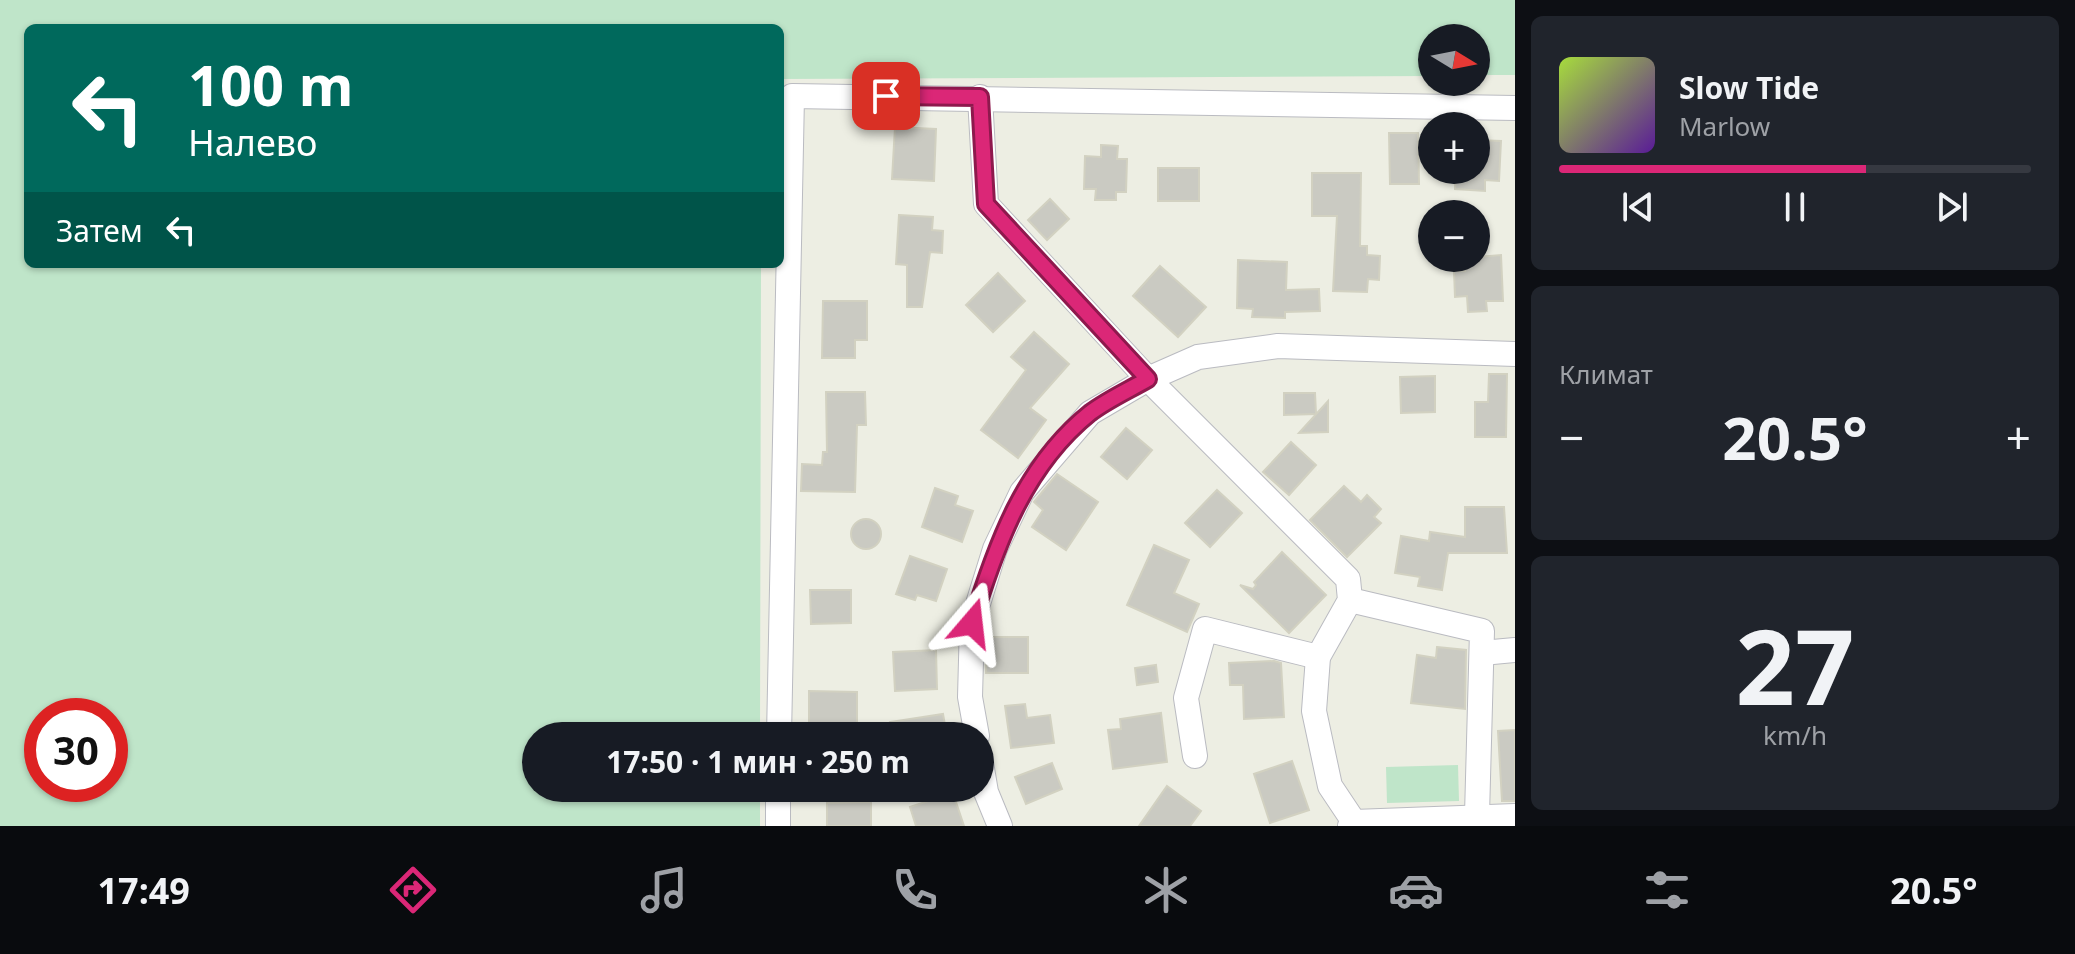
<!DOCTYPE html>
<html lang="ru">
<meta charset="utf-8">
<style>
:root{--surface:#171b24;--page:#20242c;--text:#f1f3f6;--muted:#9ea1a6;--line:#363941;--accent:#db2777}
body{margin:0;font-family:"Noto Sans",sans-serif;background:var(--page);color:var(--text);height:100vh;display:flex;flex-direction:column;font-size:30px;white-space:nowrap}
*{box-sizing:border-box;margin:0}
p{font-size:26px;color:var(--muted)}
.icon{flex:none;width:44px;height:44px;fill:none;stroke:currentColor;stroke-width:2;stroke-linecap:round;stroke-linejoin:round}
.map{position:relative;flex:1;overflow:hidden}
.sheet{display:flex;flex-direction:column;gap:16px;padding:16px;background:#0d0f14;width:560px}
.sheet>*{flex:none}
.hud{position:absolute;left:24px;top:24px;width:760px;height:244px;border-radius:12px;box-shadow:0 2px 6px #0004;background:#00695c;color:#fff;overflow:hidden}
.needle{width:52px;rotate:100deg}
.controls{position:absolute;left:1418px;top:24px;display:grid;gap:16px}
.controls a{display:grid;place-items:center;width:72px;height:72px;border-radius:50%;background:var(--surface);box-shadow:0 2px 6px #0004;font-size:40px}
.speed{position:absolute;left:24px;top:698px;display:flex;gap:16px;font-size:40px;font-weight:700;text-align:center}
.speed>*{display:grid;place-content:center;width:104px;height:104px;border-radius:50%;background:var(--surface);box-shadow:0 2px 6px #0004;line-height:1}
.speed .limit{border:12px solid #d22;background:#fff;color:#111}
.pin{position:absolute;display:grid;place-items:center;width:68px;height:68px;color:#fff;margin:-34px;border-radius:16px;box-shadow:0 4px 12px #0006}
.me{position:absolute;width:88px;margin:-44px;rotate:17deg;stroke-linejoin:round;filter:drop-shadow(0 0 6px #0008)}
.turn{display:flex;align-items:center;gap:28px;height:168px;padding:0 32px;font-size:36px}
.turn .icon{width:104px;height:104px;stroke-width:2.5}
.turn b{display:block;font-size:56px;line-height:68px}
.then{display:flex;align-items:center;height:76px;padding:0 32px;background:#0003;gap:16px;font-size:30px}
.big{font-size:60px;font-weight:700;line-height:1.1}
.sheet .widget{flex:1;display:flex;flex-direction:column;justify-content:center;gap:12px;min-width:0;padding:0 28px;border-radius:12px;background:var(--page)}
.sheet .dial{align-items:center;gap:0}
.dial b{font-size:104px;line-height:1}
.song{display:flex;align-items:center;gap:24px}
.cover{width:96px;height:96px;border-radius:12px;background:linear-gradient(135deg,hsl(80 70% 55%),hsl(270 70% 35%))}
.played{height:8px;border-radius:4px;background:linear-gradient(90deg,var(--accent) 65%,var(--line) 65%)}
.keys{display:flex;justify-content:space-around;direction:ltr}
.heat{display:flex;justify-content:space-between;align-items:center;font-size:44px;direction:ltr}
.trip{position:absolute;left:522px;top:722px;width:472px;height:80px;border-radius:40px;background:var(--surface);box-shadow:0 2px 6px #0004;font-weight:700;line-height:80px;text-align:center}
.menu{display:flex;height:128px;justify-content:space-around;align-items:center;background:#090b0e;color:var(--muted)}
.menu .icon{width:56px;height:56px}
.menu .active{color:var(--accent)}
.menu b{font-size:36px;color:var(--text)}
main{display:flex;flex:1;min-height:0}
.map>svg:first-child{display:block}
.green{fill:#bfe5c9;fill-rule:evenodd}
.building{fill:#cacac2;stroke:#d2d1c1;stroke-width:2}
.lines{fill:none;stroke-linecap:round;stroke-linejoin:round}
.minor-casing{stroke:#babbc1;stroke-width:26}
.minor{stroke:#fff;stroke-width:24}
.route-casing{stroke:#8e194d;stroke-width:20}
.route{stroke:#db2777;stroke-width:14}
</style>
<main>
<div class="map">
<svg width="1515" height="826" viewBox="0 0 1515 826">
<rect width="100%" height="100%" fill="#edeee3"/>
<!-- green -->
<g class="green">
<path d="M0 0H1515V75H1476V38H1432V76L780 79V28H28V264H761L760 736H536V788H760V826H0ZM42 716H110V784H42Z"/>
<path d="M1458 765 1459 801 1387 803 1386 767Z"/>
</g>
<!-- building -->
<g class="building">
<path d="M895 127 936 129 934 181 892 179Z"/>
<path d="M1389 133H1418L1419 184H1390Z"/>
<path d="M1476 140 1501 141 1499 181 1485 180V191L1455 189 1456 170H1476Z"/>
<path d="M1101 145 1118 146 1117 159H1127L1126 192H1116V200H1095L1096 189H1084L1085 156 1101 157Z"/>
<rect x="1158" y="168" width="41" height="33"/>
<path d="M1312 173H1361L1360 246H1367V255L1380 256 1379 280 1368 279 1367 292 1333 291 1337 216H1312Z"/>
<path d="M1050 199 1069 219 1047 240 1028 220Z"/>
<path d="M899 215 933 217 932 230 943 231 942 253 930 252 922 307H907V265L896 264Z"/>
<path d="M1501 255 1503 301H1486L1487 311 1468 312 1467 296 1455 297 1454 271H1465V258Z"/>
<path d="M1238 260 1287 262 1286 290 1319 289 1320 311 1285 312V318L1252 317 1253 309 1237 308Z"/>
<path d="M1160 266 1206 307 1178 337 1133 296Z"/>
<path d="M998 273 1025 301 993 332 966 305Z"/>
<path d="M823 301H867V340H855V358H822Z"/>
<path d="M1034 332 1069 364 1030 408 1046 420 1018 458 981 430 1026 370 1011 357Z"/>
<path d="M1489 374H1507L1506 437H1475V402H1488Z"/>
<path d="M1435 376V412L1401 413 1400 377Z"/>
<path d="M826 392H865L866 425H857L855 492 801 491 802 464 822 465 823 452H827Z"/>
<path d="M1284 393H1315L1316 414 1284 415Z"/>
<path d="M1328 401V432L1299 433Z"/>
<path d="M1126 428 1152 450 1127 479 1101 457Z"/>
<path d="M1291 442 1316 465 1289 495 1263 472Z"/>
<path d="M1057 474 1098 502 1066 550 1032 527 1043 510 1034 502Z"/>
<path d="M1344 486 1361 502 1367 495 1381 509 1374 517 1381 523 1347 557 1310 520Z"/>
<path d="M935 488 958 496 955 505 973 511 962 542 922 527Z"/>
<path d="M1217 490 1242 513 1210 547 1185 523Z"/>
<path d="M1465 507H1504L1507 553H1448L1442 590 1418 586 1420 577 1395 573 1401 536 1429 541 1430 532 1465 537Z"/>
<circle cx="866" cy="534" r="15"/>
<path d="M1154 545 1189 560 1174 593 1199 604 1187 632 1127 605Z"/>
<path d="M1282 552 1326 595 1289 633 1240 585 1253 589 1256 585 1254 582Z"/>
<path d="M910 556 947 569 936 601 917 595 915 600 896 594Z"/>
<path d="M810 590H851V623L811 624Z"/>
<path d="M987 637H1028V673H986Z"/>
<path d="M1437 647 1466 650 1465 709 1411 703 1417 655 1436 658Z"/>
<path d="M936 650 937 689 895 691 893 652Z"/>
<path d="M1274 661 1281 663 1284 717 1244 719 1243 685H1230L1229 663Z"/>
<path d="M1156 665 1158 682 1137 685 1135 668Z"/>
<path d="M809 691 857 692V736L809 733Z"/>
<path d="M1025 704 1027 718 1050 715 1054 743 1011 748 1005 706Z"/>
<path d="M1161 713 1167 762 1113 769 1108 730 1121 729 1120 719Z"/>
<path d="M943 714 947 736H892L890 722Z"/>
<path d="M1515 730V801H1502L1498 731Z"/>
<path d="M1292 761 1309 810 1270 823 1254 774Z"/>
<path d="M1052 763 1062 789 1026 804 1015 777Z"/>
<path d="M1167 786 1201 811 1190 826H1139Z"/>
<path d="M953 793 964 826H916L910 807Z"/>
<path d="M871 802V826H827V803Z"/>
</g>
<g class="lines">
<!-- minor casing -->
<g class="minor-casing">
<g id="minor">
<path d="M980 97 986 204 1148 379 1348 579 1350 600 1318 657 1314 711 1330 786 1354 822"/>
<path d="M1350 600 1482 631 1477 815"/>
<path d="M1482 653 1515 650"/>
<path d="M779 736 792 96 1515 108"/>
<path d="M977 736 970 697 972 623 995 549 1022 492 1090 413 1148 379 1198 357 1278 346 1515 354"/>
<path d="M1195 756 1186 698 1205 629 1318 657"/>
<path d="M980 757 986 792 1000 826"/>
<path d="M778 826V788"/>
<path d="M1350 826 1354 822 1515 816"/>
</g>
</g>
<!-- minor -->
<use href="#minor" class="minor"/>
</g>
<g class="lines">
<!-- route casing -->
<g class="route-casing">
<path id="route" d="M886 96 980 97 986 204 1148 379C1129 390 1107 400 1090 413 1024 466 996 545 972 623"/>
</g>
<!-- route -->
<use href="#route" class="route"/>
</g>
</svg>
<div class="controls">
<a><svg class="needle" viewBox="-14 -14 28 28"><path d="M0-13l5 13h-10z" fill="#e53935"/><path d="M0 13l5-13h-10z" fill="#9ea1a6"/></svg></a>
<a>+</a>
<a>−</a>
</div>
<div class="speed"><div class="limit">30</div></div>
<div class="pin" style="left:886px;top:96px;background:#d93025"><svg class="icon" aria-label="arrive" viewBox="0 0 24 24"><path d="M6 21V4h12l-3 4 3 4H6"/></svg></div>
<svg class="me" style="left:972px;top:623px" viewBox="-20 -20 40 40"><path d="M0-17L14 15 0 8-14 15z" fill="#db2777" stroke="#fff" stroke-width="4"/></svg>
<div class="trip">17:50 · 1 мин · 250 m</div>
<div class="hud">
<div class="turn"><svg class="icon" aria-label="left" viewBox="0 0 24 24"><path d="M17 20v-9H6M10 6l-5 5 5 5"/></svg><div><b>100 m</b>Налево</div></div>
<div class="then">Затем<svg class="icon" aria-label="left" viewBox="0 0 24 24"><path d="M17 20v-9H6M10 6l-5 5 5 5"/></svg></div>
</div>
</div>
<section class="sheet">
<div class="widget">
<div class="song"><i class="cover"></i><div><b>Slow Tide</b><p>Marlow</p></div></div>
<div class="played"></div>
<div class="keys"><svg class="icon" aria-label="previous" viewBox="0 0 24 24"><path d="M18 5L8 12l10 7zM5 5v14"/></svg><svg class="icon" aria-label="pause" viewBox="0 0 24 24"><path d="M8 5v14M16 5v14"/></svg><svg class="icon" aria-label="next" viewBox="0 0 24 24"><path d="M6 5l10 7-10 7zM19 5v14"/></svg></div>
</div>
<div class="widget"><p>Климат</p>
<div class="heat"><a>−</a><b class="big">20.5°</b><a>+</a></div>
</div>
<div class="widget dial"><b>27</b><p>km/h</p></div>
</section>
</main>
<nav class="menu">
<b>17:49</b>
<svg class="icon active" aria-label="directions" viewBox="0 0 24 24"><path d="M12 3l9 9-9 9-9-9zM9 14v-3h6M13 9l2 2-2 2"/></svg>
<svg class="icon" aria-label="music" viewBox="0 0 24 24"><path d="M9 18V5l10-2v13"/><circle cx="6" cy="18" r="3"/><circle cx="16" cy="16" r="3"/></svg>
<svg class="icon" aria-label="phone" viewBox="0 0 24 24"><path d="M5 4h4l2 5-3 2q2 4 5 5l2-3 5 2v4C11 20 4 13 5 4z"/></svg>
<svg class="icon" aria-label="climate" viewBox="0 0 24 24"><path d="M12 3v18M4 7l16 10M4 17L20 7"/></svg>
<svg class="icon" aria-label="car" viewBox="0 0 24 24"><path d="M5 17H2v-5l4-1 3-4h7l3 4 3 1v5h-3M9 17h6M6 11h13"/><circle cx="7" cy="17" r="2"/><circle cx="17" cy="17" r="2"/></svg>
<svg class="icon" aria-label="filters" viewBox="0 0 24 24"><path d="M4 7h16M4 17h16"/><circle cx="9" cy="7" r="2"/><circle cx="15" cy="17" r="2"/></svg>
<b>20.5°</b>
</nav>
